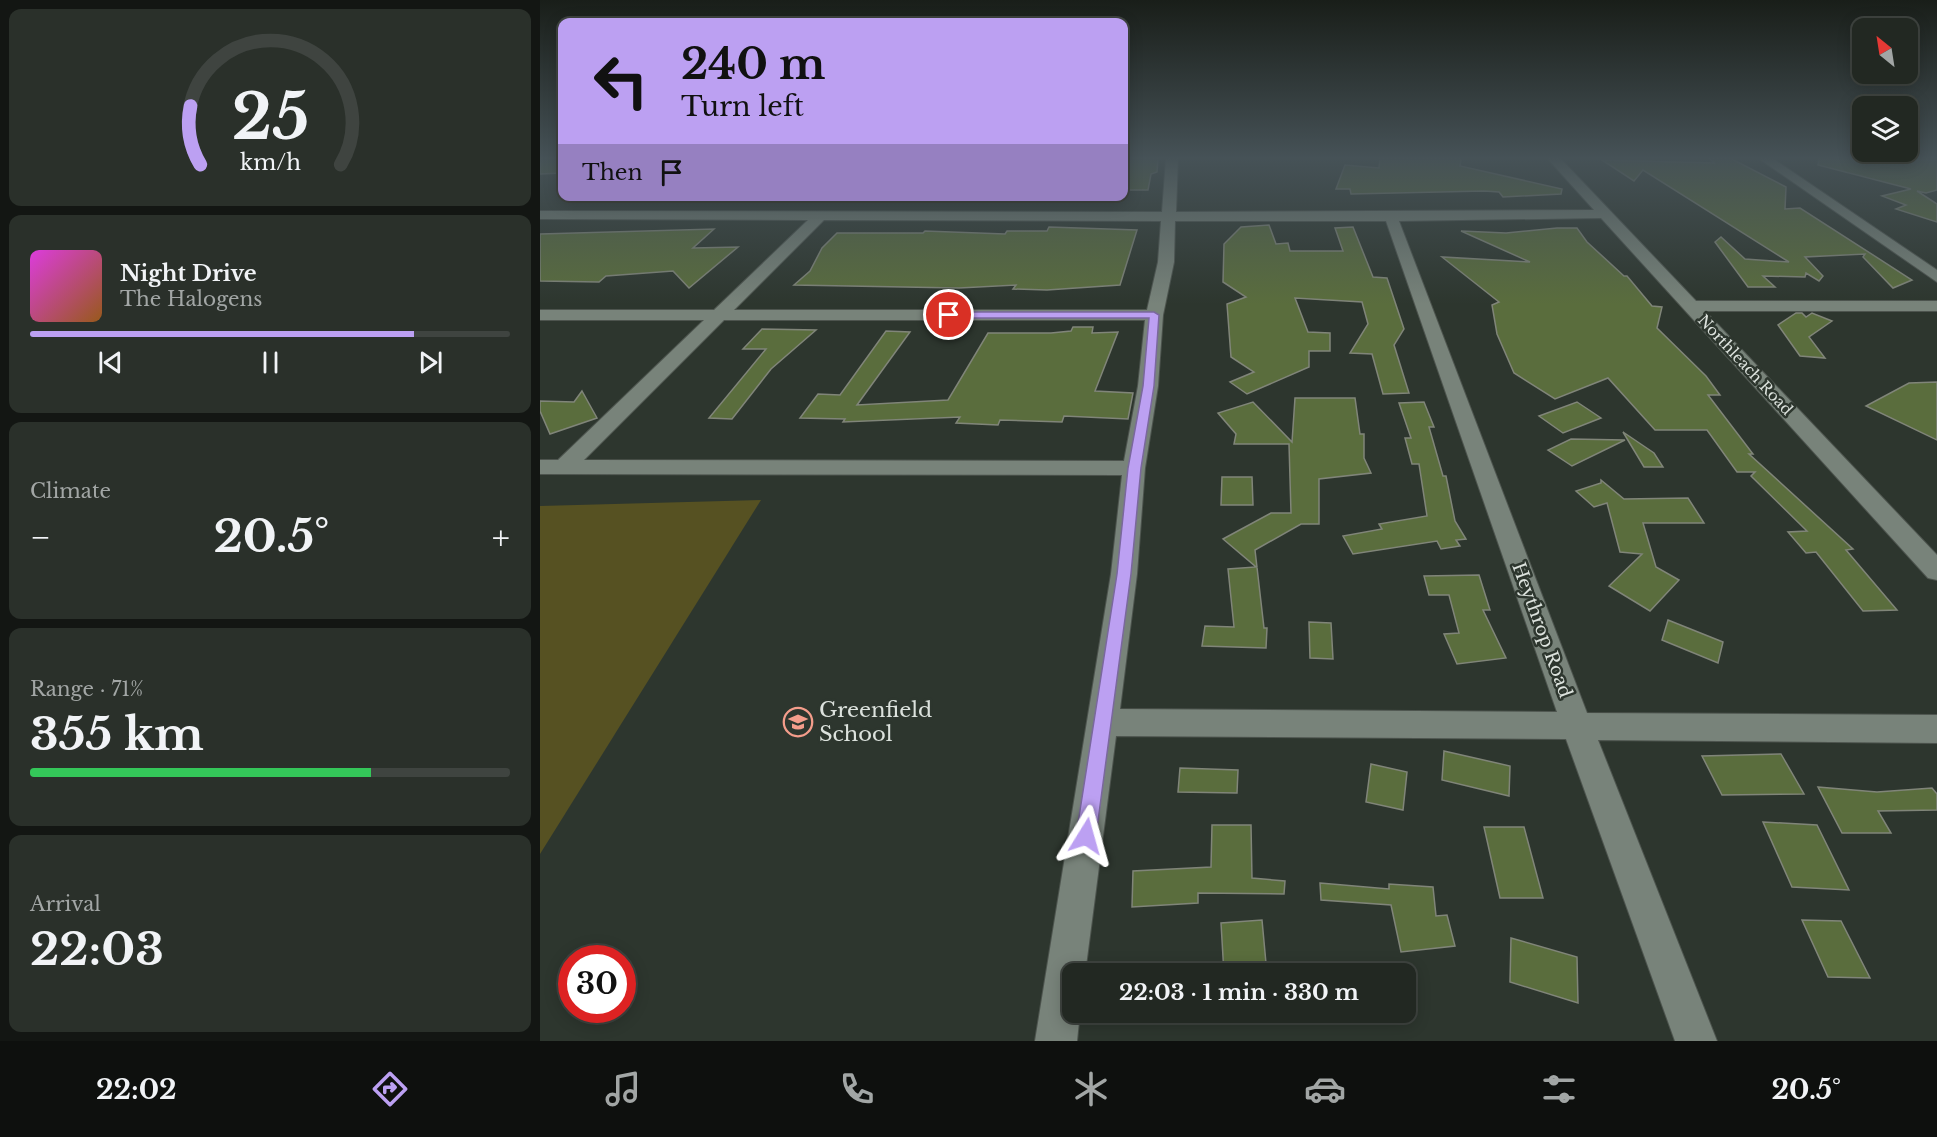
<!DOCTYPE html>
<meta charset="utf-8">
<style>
:root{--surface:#222822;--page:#2a302a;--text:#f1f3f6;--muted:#a2a6a5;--line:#3f4440;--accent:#bca0f2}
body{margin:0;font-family:"Libre Baskerville",serif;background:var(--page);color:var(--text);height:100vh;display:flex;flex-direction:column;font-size:22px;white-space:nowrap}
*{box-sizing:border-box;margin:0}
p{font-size:20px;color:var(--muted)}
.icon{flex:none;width:33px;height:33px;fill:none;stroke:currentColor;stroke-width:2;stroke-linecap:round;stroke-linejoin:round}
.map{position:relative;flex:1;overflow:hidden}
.side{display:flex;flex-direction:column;gap:9px;padding:9px;background:#131613;width:540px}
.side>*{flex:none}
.guide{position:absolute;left:18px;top:18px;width:570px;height:183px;border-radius:12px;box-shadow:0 3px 15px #0003,0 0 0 2px var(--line);background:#bca0f2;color:#111;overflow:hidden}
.needle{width:39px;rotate:330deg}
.tools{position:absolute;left:1312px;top:18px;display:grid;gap:12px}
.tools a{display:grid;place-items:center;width:66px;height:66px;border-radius:12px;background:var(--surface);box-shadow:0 3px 15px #0003,0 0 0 2px var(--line);font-size:30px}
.speed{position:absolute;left:18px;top:945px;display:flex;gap:12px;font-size:30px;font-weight:700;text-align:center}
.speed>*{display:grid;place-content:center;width:78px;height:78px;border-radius:50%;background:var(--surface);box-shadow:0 3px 15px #0003,0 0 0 2px var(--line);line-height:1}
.speed .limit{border:9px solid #d22;background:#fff;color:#111}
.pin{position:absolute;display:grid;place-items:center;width:51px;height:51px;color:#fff;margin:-26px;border:3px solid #fff;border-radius:50%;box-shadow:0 2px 6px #0007}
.me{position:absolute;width:66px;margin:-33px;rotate:8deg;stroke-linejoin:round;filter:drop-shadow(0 0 4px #0008)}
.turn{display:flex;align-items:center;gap:21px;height:126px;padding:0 24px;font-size:27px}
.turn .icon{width:78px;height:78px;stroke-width:2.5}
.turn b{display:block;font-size:42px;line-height:51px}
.then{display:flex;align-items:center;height:57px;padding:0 24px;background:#0003;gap:12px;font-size:22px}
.big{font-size:45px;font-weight:700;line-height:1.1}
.side .widget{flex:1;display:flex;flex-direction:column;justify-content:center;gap:9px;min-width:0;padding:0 21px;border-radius:12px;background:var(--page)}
.side .dial{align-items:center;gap:0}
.dial svg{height:156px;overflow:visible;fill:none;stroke:var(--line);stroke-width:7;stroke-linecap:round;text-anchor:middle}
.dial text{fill:var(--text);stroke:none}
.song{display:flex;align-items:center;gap:18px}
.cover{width:72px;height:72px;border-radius:9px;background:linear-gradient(135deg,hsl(300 70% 55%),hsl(30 70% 35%))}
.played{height:6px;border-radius:3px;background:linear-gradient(90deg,var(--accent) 80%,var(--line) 80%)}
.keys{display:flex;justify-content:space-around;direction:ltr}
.heat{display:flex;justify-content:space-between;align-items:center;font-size:33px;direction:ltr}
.charge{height:9px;border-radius:4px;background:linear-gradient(90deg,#34c759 71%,var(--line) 0)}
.trip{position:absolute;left:522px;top:963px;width:354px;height:60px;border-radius:12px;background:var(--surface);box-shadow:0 3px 15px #0003,0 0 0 2px var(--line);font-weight:700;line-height:60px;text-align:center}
.dock{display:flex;height:96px;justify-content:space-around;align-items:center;background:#0e100e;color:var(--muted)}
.dock .icon{width:42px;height:42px}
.dock .selected{color:var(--accent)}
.dock b{font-size:27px;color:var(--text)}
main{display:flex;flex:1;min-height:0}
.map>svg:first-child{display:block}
.green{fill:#565122}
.building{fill:#5a6d3d;stroke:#808579;stroke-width:1.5}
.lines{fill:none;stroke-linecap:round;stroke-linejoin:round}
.minor-casing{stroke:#4d544e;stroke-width:2}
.minor{fill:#78837a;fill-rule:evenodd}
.route{fill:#bca0f2;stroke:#7a689d;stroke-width:1.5}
.labels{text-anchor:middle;stroke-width:5;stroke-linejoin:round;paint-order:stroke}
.far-street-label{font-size:15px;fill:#dce2dd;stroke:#2d362e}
.street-label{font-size:18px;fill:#dce2dd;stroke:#2d362e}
.near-poi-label{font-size:21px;fill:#dce2dd;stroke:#2d362e;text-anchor:start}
</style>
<main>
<section class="side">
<div class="widget dial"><svg viewBox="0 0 100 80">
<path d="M14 69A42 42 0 1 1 86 69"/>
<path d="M14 69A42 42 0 0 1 9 39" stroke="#bca0f2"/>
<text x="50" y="56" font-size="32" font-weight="700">25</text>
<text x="50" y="72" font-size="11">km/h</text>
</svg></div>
<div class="widget">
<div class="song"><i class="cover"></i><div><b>Night Drive</b><p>The Halogens</p></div></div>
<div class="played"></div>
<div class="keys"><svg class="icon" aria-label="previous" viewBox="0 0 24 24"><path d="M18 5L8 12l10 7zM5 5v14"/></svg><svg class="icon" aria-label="pause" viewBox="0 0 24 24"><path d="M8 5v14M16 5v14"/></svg><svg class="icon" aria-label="next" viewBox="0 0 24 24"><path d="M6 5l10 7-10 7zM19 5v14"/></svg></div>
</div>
<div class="widget"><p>Climate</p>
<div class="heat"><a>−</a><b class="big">20.5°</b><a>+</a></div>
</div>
<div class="widget"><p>Range · 71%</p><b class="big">355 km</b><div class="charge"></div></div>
<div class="widget"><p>Arrival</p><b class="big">22:03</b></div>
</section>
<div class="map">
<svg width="1397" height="1041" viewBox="0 0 1397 1041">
<rect width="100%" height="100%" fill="#2d362e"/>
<!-- green -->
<path class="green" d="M221 500 0 854V506Z"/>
<!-- building -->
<g class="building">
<path d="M0 158H22V173L0 174Z"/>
<path d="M584 158H618L617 172 611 174 608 190H584Z"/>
<path d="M840 158H921L920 166 1022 189 1021 194 963 197 959 192 944 191 811 194 810 189H796L805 165 839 168Z"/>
<path d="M1169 158H1190L1246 187 1245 209 1260 208 1372 280 1353 288 1323 257 1325 254 1265 257 1283 276 1279 281 1266 273 1265 277 1223 276 1235 287H1208L1175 242 1181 237 1205 259 1249 262 1103 170 1094 181 1062 160 1174 163Z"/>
<path d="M1279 159 1397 160V190L1386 193 1377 191 1397 204V222L1356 209 1366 205 1342 196 1371 189 1278 165Z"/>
<path d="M729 225 736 244 748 243 750 251H803L795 228 813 227 833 277 847 278 864 329 854 345 869 393 843 394 832 354 810 353 828 324 822 302 755 298 768 332 790 333V351H769V367L707 394 690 382 714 372 691 357 687 304 706 297 683 282 684 244 701 227Z"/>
<path d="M509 227 597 230 580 285 507 290 473 289 476 285 419 288 254 285 270 271 282 248 297 233H383L385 231 465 234 467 231H507Z"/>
<path d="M1017 228H1037L1047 242 1084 276H1087L1112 306 1122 307 1117 328 1166 376 1180 395H1168L1213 454H1209L1313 549 1306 550 1357 610 1323 611 1276 552 1266 553 1248 532 1267 531 1211 476 1215 472H1197L1167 430H1115L1068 378 1015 399 974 373 957 334 952 305 959 302 902 257 990 262 921 231 966 233Z"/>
<path d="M174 229 153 248 198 247 149 288 133 271 66 276 59 282 0 281V234Z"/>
<path d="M1256 313H1262L1266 317 1272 313 1292 321 1269 337 1285 358 1260 356 1238 325Z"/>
<path d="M533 327H553L552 333 578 332 555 391 593 393 588 419 524 416 522 422 460 420 458 425 416 423 420 417 303 422 305 419 260 418 278 394 300 395 346 331 370 332 317 405 408 400 448 333H511L531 331Z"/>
<path d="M222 329 276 330 231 369 192 419 169 418 226 349H203Z"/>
<path d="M1397 382V440L1326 406 1369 383Z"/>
<path d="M42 391 57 418 10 434 0 411V401L34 402Z"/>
<path d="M755 398H815L820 434H824V458L831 473 779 479V524H761L715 550 724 628H727L726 648 662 646 665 626 694 627 688 569 716 567 683 539 731 513H751L749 444H694L696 434 678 413 713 402 752 442Z"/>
<path d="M884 402 894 427H889L903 476H906L915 521 926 539 916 540 920 546 901 549 897 541 813 554 803 536 842 529 839 524 887 516 879 464H872L865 438H871L859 403Z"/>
<path d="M1037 402 1061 418 1023 433 999 416Z"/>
<path d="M1083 432 1114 453 1123 467H1104Z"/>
<path d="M1031 439 1085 440 1032 466 1008 450Z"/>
<path d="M682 477H712L713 505H681Z"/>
<path d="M1061 480 1084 499 1148 498 1164 523H1103L1116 567 1139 580 1110 611 1069 586 1102 554 1080 552 1067 503 1054 507 1036 491 1061 483Z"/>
<path d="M939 575 950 610H943L966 658 917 664 904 634 919 633 909 595H889L884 576Z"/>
<path d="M1128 620 1183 642 1178 663 1122 640Z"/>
<path d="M769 622 791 623 793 659 770 658Z"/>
<path d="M904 751 970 766 969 796 902 780Z"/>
<path d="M1241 754 1264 794 1182 795 1162 756Z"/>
<path d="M831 764 867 772 863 810 826 802Z"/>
<path d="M640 768 698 770 697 793 638 792Z"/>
<path d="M1278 787 1337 792 1392 788 1397 794V810L1338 811 1351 833H1302Z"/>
<path d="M1223 822 1277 825 1309 890 1252 887Z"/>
<path d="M672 825H711L712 878 745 881 744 894 658 893V903L592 907 593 871 671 867Z"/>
<path d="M944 827H984L1003 898H960Z"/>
<path d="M780 883 849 889V884L893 887 896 916 907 915 915 946 861 952 851 905 781 900Z"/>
<path d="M722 920 727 974H684L681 923Z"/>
<path d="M1262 920 1301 921 1330 978 1288 977Z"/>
<path d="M971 938 1037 957 1038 1003 970 982Z"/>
</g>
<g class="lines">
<!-- minor casing -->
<g class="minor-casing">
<g id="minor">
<path d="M626 158H638L636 212 1054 210 1007 158H1020L1156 301H1397V311H1165L1397 555V580L1388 578 1061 218 859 221 1047 713 1397 715V743L1058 740 1177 1041H1135L1026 739 576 736 545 974H532V1012H540L537 1041H495L571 574 582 475 0 474V460H18L164 320H0V310H174L268 220 0 219V211L622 212ZM284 220 621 221 618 262 607 310H194ZM635 221H846L1017 712 580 709 597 574 605 468 618 386 623 315 634 262ZM184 320H605L598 386 584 461 44 460Z"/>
<path d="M1218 158H1232L1397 270V282Z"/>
</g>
</g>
<!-- minor -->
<use href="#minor" class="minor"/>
</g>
<!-- sky -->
<linearGradient id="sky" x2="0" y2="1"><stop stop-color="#191e19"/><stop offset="0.52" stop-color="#465257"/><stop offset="1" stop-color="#465257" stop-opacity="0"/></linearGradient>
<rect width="1397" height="304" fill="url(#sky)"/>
<!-- route -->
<path class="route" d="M614 312 619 315 614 386 601 468 591 574 556 836 553 843 546 846 539 843 536 836 577 574 588 468 603 386 609 318H409L404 315 409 312Z"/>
<!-- icons -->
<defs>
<g id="school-ring" transform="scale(1.5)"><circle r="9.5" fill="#2d362e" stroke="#f49d8b" stroke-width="1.5"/><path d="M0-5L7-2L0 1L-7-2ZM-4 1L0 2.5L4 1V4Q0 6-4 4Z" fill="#f49d8b"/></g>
</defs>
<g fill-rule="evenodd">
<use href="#school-ring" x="258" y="722"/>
</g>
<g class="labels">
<!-- far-street labels -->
<g class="far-street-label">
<text transform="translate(1205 365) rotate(47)" y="5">Northleach Road</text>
</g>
<!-- street labels -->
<g class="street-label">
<text transform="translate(1002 630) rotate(70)" y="6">Heythrop Road</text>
</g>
<!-- near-poi labels -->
<g class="near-poi-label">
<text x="279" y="717">Greenfield<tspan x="279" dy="24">School</tspan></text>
</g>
</g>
</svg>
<div class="tools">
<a><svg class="needle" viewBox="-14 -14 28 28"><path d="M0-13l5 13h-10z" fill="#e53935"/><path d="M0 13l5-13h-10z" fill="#a2a6a5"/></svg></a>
<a><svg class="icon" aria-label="layers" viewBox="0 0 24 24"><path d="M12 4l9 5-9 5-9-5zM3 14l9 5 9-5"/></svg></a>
</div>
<div class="speed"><div class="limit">30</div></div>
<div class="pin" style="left:409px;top:315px;background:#d93025"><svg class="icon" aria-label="arrive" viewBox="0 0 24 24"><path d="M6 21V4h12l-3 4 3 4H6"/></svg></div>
<svg class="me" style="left:546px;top:836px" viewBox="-20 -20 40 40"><path d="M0-17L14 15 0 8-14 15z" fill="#bca0f2" stroke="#fff" stroke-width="4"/></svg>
<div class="trip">22:03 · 1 min · 330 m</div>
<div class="guide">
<div class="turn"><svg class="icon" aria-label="left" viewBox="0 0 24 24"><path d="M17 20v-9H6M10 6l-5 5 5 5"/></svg><div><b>240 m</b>Turn left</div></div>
<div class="then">Then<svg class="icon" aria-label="arrive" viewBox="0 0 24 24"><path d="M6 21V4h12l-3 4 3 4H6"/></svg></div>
</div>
</div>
</main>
<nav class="dock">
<b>22:02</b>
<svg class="icon selected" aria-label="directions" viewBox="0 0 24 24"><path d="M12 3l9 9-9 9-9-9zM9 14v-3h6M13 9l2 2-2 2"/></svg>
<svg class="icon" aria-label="music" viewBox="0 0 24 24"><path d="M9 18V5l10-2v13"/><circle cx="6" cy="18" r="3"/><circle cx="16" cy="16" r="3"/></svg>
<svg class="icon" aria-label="phone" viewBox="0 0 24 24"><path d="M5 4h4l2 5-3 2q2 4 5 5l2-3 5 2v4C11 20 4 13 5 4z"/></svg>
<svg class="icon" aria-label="climate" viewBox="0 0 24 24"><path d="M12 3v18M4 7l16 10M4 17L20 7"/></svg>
<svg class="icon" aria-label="car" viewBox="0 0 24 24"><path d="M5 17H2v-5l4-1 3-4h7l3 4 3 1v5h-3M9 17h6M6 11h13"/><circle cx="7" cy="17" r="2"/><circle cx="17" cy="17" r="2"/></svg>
<svg class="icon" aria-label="filters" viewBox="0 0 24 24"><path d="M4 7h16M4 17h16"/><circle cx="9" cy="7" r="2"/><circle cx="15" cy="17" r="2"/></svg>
<b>20.5°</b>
</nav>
